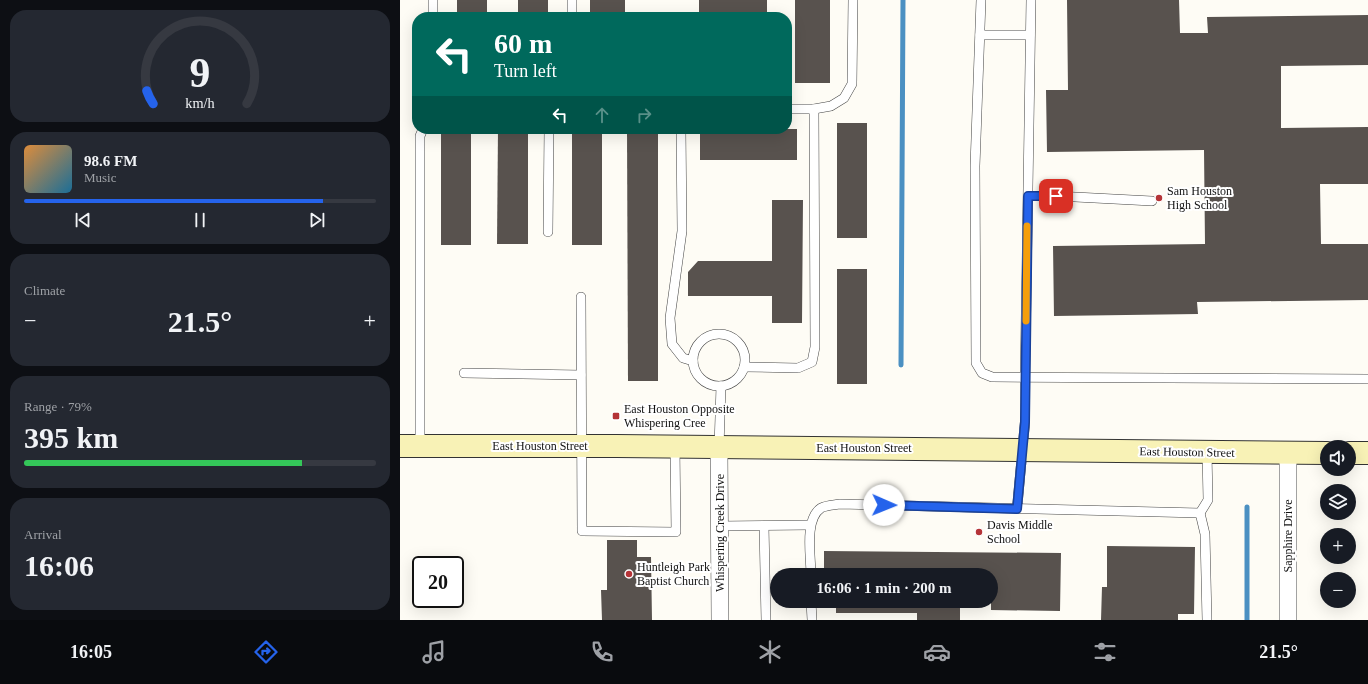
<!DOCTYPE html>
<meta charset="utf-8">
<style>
:root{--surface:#171b24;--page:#242831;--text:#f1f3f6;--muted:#9ea1a6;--line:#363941;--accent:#2563eb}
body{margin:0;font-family:"Times New Roman",serif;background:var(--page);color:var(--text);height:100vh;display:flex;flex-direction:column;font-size:15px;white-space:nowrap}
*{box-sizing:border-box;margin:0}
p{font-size:13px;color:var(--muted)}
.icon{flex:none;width:22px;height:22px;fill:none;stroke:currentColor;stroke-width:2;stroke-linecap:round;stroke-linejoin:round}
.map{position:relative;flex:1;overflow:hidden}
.details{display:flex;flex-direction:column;gap:10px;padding:10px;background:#0d0f14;width:400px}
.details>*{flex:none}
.banner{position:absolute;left:12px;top:12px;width:380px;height:122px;border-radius:16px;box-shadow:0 4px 16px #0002;background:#00695c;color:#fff;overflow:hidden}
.buttons{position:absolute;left:920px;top:440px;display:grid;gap:8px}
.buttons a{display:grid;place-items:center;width:36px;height:36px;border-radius:50%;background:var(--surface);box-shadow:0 4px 16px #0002;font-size:20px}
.speed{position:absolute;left:12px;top:556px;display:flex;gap:8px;font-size:20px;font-weight:700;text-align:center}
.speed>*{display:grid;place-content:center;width:52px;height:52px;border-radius:50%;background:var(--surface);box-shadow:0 4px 16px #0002;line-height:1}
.speed .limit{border:2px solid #111;border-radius:6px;background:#fff;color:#111}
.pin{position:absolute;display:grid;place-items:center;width:34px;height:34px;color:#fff;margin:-17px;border-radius:8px;box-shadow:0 2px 6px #0006}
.me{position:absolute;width:44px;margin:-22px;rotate:91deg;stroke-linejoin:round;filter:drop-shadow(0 0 3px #0008)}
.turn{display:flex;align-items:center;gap:14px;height:84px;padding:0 16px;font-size:18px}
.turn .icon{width:52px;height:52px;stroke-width:2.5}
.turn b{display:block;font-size:28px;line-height:34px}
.lanes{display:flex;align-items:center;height:38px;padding:0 16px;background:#0003;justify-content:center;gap:20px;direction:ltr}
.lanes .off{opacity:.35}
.big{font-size:30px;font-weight:600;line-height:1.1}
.details .card{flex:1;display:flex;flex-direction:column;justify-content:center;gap:6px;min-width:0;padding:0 14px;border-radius:16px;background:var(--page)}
.details .dial{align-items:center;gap:0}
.dial svg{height:104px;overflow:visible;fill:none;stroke:var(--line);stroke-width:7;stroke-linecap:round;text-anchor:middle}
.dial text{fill:var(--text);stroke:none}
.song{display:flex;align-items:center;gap:12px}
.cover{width:48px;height:48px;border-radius:6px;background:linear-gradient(135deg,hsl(30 70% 55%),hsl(200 70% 35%))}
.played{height:4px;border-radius:2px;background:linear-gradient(90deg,var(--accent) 85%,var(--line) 85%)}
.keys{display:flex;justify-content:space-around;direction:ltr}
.heat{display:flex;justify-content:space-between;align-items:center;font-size:22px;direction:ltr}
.charge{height:6px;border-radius:3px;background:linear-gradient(90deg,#34c759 79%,var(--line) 0)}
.trip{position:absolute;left:370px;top:568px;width:228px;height:40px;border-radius:20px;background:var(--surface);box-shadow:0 4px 16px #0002;font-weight:600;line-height:40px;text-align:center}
.menu{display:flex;height:64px;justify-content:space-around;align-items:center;background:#090b0e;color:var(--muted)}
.menu .icon{width:28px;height:28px}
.menu .selected{color:var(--accent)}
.menu b{font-size:18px;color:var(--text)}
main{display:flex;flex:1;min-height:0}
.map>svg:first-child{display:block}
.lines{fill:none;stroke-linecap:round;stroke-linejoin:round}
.stream{stroke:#4b90c2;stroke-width:5}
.building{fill:#58524e}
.service-casing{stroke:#444;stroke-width:10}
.minor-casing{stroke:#444;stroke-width:18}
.secondary-casing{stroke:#333;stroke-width:24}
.service{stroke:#fff;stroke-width:9}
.minor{stroke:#fff;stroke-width:17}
.secondary{stroke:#f8f2b6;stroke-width:22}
.route-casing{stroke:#184099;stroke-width:10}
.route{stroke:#2563eb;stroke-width:7}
.slow{stroke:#f59e0b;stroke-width:7}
.poi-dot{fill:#b53438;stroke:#fff;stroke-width:1.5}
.labels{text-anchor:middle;stroke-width:4;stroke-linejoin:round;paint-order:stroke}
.poi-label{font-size:12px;fill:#111;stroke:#fff;text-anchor:start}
.street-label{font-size:12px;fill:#111;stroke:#fff}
</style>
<main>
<section class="details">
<div class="card dial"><svg viewBox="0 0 100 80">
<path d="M14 69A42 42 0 1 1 86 69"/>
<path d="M14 69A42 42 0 0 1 9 59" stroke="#2563eb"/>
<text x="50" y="56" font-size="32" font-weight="700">9</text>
<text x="50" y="72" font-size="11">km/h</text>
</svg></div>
<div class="card">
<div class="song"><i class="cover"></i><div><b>98.6 FM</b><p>Music</p></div></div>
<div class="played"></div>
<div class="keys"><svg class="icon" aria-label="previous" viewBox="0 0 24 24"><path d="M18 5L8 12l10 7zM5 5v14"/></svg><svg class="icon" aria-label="pause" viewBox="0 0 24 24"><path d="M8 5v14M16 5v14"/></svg><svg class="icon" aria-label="next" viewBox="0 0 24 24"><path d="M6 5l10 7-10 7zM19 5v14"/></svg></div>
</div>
<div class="card"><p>Climate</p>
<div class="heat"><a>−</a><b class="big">21.5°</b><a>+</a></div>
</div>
<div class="card"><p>Range · 79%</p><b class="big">395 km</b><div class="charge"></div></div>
<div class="card"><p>Arrival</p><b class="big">16:06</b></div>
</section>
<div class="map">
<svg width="968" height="620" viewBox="0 0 968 620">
<rect width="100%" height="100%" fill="#fefcf5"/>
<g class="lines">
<!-- stream -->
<g class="stream">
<path d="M501 365 503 0"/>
<path d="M847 620V507"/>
</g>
</g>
<!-- building -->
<g class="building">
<rect x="57" y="0" width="30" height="17"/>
<rect x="118" y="0" width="30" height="17"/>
<rect x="190" y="0" width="35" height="17"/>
<rect x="299" y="0" width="68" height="12"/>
<rect x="395" y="0" width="35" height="83"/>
<path d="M667 0H779L780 33H808L807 17 968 15V65L881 66V128L968 127V184H920L921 244H968V300L797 302 798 314 654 316 653 246 805 244 804 150 647 152 646 90H668Z"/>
<rect x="437" y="123" width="30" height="115"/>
<path d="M98 129H128V244H97Z"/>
<path d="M227 129H258V381H228Z"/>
<rect x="300" y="129" width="97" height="31"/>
<rect x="41" y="130" width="30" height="115"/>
<rect x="172" y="130" width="30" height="115"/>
<path d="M372 200H403L402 323H372V296H288V272L298 261H372Z"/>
<rect x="437" y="269" width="30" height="115"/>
<path d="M207 540H237V557H251L252 620H202L201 590H207Z"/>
<path d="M707 546 795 547 794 614H778V620H701L702 587H707Z"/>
<path d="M424 551 661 553 660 611 591 610V575H424Z"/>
<path d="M436 601H560V620H517V613H436Z"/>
</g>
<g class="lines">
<!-- service casing -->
<g class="service-casing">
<g id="service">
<path d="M172 0V17"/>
<path d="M581 0 575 166 576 363 582 373 592 377 968 379"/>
<path d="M33 17V0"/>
<path d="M580 35H630"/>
<path d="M387 109H414L431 106 444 98 452 84 453 0"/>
<path d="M281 129 282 231 270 318 272 344 283 358 293 361"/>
<path d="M628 196H656L752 201"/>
<path d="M148 232 149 129"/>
<path d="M181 297 182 531 276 532 275 447"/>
<circle cx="319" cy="360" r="26"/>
<path d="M344 367 398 368 412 362 415 347 414 109"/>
<path d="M64 373 181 375"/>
<path d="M20 446V136L23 129"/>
<path d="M319 447 321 386"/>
<path d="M617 509 625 422V377L631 0"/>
<path d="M800 513 805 534 807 620"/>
<path d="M320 526 410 525"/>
<path d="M364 526 366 620"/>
<path d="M411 575C411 557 404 519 421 508 426 505 434 505 440 504L800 513 808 500 807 453"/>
<path d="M411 601 412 620"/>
</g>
</g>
<!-- minor casing -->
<g class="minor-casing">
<g id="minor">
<path d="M319 447 320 620"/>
<path d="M888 453V620"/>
</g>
</g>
<!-- secondary casing -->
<g class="secondary-casing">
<g id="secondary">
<path d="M0 446H217L927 453"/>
<path d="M949 453H968"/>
</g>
</g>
<!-- service -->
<use href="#service" class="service"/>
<!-- minor -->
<use href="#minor" class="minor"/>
<!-- secondary -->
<use href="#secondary" class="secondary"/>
</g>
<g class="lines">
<!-- route casing -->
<g class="route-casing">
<path id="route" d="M484 505 617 509 625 422 628 196H656"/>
</g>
<!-- route -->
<use href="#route" class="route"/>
<!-- slow -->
<path class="slow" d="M626 321 627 226"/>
</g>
<!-- markers -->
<g class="poi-dot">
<circle cx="759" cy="198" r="4"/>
<rect x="212" y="412" width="8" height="8" rx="2"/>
<circle cx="579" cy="532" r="4"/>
<circle cx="229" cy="574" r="4"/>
</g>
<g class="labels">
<!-- poi labels -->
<g class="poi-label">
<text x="767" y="195">Sam Houston<tspan x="767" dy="14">High School</tspan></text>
<text x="224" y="413">East Houston Opposite<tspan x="224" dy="14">Whispering Cree</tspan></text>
<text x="587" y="529">Davis Middle<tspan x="587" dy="14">School</tspan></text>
<text x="237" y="571">Huntleigh Park<tspan x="237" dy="14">Baptist Church</tspan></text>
</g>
<!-- street labels -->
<g class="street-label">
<text x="140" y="450">East Houston Street</text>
<text x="464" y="452">East Houston Street</text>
<text transform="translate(787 452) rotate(1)" y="4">East Houston Street</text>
<text transform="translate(320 533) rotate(-90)" y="4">Whispering Creek Drive</text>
<text transform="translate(888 536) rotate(-90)" y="4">Sapphire Drive</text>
</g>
</g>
</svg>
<div class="buttons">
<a><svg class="icon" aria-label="sound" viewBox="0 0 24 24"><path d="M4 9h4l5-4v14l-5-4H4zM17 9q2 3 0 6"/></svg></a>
<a><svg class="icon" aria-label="layers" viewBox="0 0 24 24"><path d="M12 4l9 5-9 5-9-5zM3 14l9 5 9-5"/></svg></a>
<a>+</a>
<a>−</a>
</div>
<div class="speed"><div class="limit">20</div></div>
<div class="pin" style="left:656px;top:196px;background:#d93025"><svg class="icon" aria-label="arrive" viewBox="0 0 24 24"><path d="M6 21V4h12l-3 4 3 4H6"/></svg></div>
<svg class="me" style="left:484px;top:505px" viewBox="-20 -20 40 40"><circle r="19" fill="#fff"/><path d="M0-13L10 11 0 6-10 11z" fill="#2563eb"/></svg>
<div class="trip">16:06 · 1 min · 200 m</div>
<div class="banner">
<div class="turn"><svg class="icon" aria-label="left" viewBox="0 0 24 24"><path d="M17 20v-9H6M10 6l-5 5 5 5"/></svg><div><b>60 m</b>Turn left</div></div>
<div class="lanes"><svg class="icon" aria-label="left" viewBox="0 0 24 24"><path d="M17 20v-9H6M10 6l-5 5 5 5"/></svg><svg class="icon off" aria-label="ahead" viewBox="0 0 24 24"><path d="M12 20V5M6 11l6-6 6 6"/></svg><svg class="icon off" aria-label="right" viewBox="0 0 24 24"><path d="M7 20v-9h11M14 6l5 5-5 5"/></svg></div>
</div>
</div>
</main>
<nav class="menu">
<b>16:05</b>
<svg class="icon selected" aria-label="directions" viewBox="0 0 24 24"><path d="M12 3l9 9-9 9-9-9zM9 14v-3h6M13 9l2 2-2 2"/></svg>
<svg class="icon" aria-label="music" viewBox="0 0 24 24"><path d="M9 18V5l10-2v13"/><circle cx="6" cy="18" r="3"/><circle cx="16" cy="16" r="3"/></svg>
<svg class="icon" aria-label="phone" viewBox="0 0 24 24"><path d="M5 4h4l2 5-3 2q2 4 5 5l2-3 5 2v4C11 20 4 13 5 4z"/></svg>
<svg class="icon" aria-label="climate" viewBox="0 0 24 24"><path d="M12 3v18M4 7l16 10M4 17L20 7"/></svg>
<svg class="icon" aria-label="car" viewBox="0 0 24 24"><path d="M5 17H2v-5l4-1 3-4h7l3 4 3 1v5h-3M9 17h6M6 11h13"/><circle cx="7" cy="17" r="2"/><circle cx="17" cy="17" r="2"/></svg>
<svg class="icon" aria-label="filters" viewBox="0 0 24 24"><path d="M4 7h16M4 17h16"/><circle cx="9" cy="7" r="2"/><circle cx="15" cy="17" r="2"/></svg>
<b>21.5°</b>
</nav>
